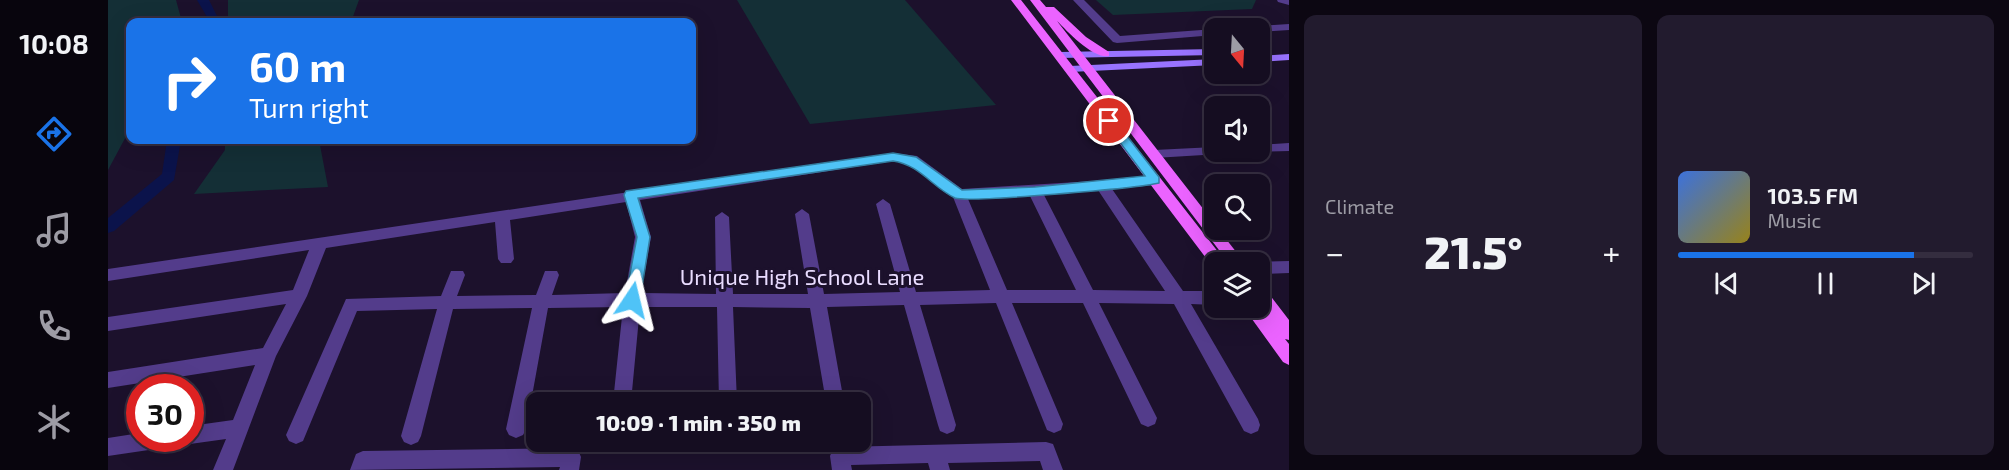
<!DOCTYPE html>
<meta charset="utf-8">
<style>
:root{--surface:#150d21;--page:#221b2e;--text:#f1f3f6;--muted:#9d9ca5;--line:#342d3f;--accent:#1a73e8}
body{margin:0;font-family:"Exo 2",sans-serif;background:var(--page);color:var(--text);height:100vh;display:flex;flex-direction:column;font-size:22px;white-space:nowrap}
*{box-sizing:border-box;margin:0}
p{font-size:20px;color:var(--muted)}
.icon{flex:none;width:33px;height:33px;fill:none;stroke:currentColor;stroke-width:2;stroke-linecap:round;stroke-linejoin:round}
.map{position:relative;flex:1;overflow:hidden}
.panel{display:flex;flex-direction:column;gap:15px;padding:15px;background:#0c0712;width:720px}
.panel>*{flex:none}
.guide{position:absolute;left:18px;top:18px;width:570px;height:126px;border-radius:12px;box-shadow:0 6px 24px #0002,0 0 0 2px var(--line);background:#1a73e8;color:#fff;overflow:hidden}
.needle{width:39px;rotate:162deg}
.controls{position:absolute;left:1096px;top:18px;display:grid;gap:12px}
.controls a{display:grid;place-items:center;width:66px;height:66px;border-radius:12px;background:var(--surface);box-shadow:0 6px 24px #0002,0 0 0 2px var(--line);font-size:30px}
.speed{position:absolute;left:18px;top:374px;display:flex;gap:12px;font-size:30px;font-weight:700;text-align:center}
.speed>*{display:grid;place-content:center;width:78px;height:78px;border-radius:50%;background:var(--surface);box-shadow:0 6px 24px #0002,0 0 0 2px var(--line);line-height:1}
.speed .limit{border:9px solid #d22;background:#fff;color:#111}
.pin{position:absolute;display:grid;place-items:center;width:51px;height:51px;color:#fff;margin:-26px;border:3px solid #fff;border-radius:50%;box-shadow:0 2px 6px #0007}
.me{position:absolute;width:66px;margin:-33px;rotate:10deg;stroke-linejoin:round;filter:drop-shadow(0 0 4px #0008)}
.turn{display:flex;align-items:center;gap:21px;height:126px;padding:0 24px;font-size:27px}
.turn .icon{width:78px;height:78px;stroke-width:2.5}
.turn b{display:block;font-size:42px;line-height:51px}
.big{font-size:45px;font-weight:800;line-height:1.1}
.panel .widget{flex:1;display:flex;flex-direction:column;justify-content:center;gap:9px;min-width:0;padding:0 21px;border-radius:12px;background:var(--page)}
.song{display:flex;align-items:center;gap:18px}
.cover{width:72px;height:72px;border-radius:9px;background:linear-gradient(135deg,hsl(220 70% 55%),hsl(50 70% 35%))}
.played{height:6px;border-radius:3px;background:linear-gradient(90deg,var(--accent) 80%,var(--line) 80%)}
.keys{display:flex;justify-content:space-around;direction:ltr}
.heat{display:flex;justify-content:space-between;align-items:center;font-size:33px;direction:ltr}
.panel .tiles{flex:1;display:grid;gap:15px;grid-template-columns:repeat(2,1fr)}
.trip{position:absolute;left:418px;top:392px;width:345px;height:60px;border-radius:12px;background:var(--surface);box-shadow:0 6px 24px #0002,0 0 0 2px var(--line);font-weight:800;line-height:60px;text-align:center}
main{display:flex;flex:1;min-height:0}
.menu{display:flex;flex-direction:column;width:108px;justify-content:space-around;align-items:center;background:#08050d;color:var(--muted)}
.menu .icon{width:42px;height:42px}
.menu .on{color:var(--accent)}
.menu b{font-size:27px;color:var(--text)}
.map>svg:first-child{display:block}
.green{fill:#142f36}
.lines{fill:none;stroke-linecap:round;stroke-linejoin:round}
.canal{fill:#0b134b;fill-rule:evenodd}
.street{fill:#533c8b;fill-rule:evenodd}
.secondary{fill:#9973ff;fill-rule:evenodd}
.primary{fill:#eb63ff;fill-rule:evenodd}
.route{fill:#4fc3f7;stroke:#337fa1;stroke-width:1.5}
.labels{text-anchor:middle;stroke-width:6;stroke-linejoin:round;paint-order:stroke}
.street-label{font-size:22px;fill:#e9dcff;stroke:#1c112c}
</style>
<main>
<nav class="menu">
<b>10:08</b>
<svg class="icon on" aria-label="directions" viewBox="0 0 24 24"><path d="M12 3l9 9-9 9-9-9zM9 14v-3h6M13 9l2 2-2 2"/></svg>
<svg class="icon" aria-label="music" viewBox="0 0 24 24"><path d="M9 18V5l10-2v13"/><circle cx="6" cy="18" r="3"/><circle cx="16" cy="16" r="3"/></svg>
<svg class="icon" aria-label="phone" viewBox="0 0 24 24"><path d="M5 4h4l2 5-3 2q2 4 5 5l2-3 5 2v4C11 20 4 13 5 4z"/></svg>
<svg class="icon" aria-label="climate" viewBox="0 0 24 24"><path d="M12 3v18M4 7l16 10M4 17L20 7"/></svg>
</nav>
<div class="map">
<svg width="1181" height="470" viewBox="0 0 1181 470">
<rect width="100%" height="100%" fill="#1c112c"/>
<!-- green -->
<g class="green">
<path d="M0 0H68L74 22H22V129L0 170Z"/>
<path d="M120 0H251L243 22H120Z"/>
<path d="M629 0H797L888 105 702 124Z"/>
<path d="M988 0H1148L1144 9 1005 15Z"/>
<path d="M117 140H211L220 187 86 194 117 150Z"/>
</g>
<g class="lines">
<!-- canal -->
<g class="canal">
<path d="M89 0H101L112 22H102Z"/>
<path d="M59 140H73L66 180 6 231 0 233V218L54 174Z"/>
</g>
<!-- street -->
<g class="street">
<path d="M965 0H976L1012 36 1107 29V35L1009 43 1005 42Z"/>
<path d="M1169 0H1181V5L1170 2Z"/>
<path d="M1181 24V30L1152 32V28H1147L1152 26Z"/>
<path d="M1181 143V151L1147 152H1152V145Z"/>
<path d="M1107 147V152H1113L1112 154 1046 158 1039 154 1046 150Z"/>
<path d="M785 153 809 156 854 189 1051 177 1053 180 1046 185 1004 189 1075 291H1107V305L1083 304 1150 419 1152 425 1150 431 1143 434 1136 431 1066 304 991 303 1049 418 1047 424 1040 427 1033 424 975 303H904L955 424 953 430 946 433 939 430 888 303 812 305 848 425 846 431 839 434 832 431 830 425 796 305 719 307 736 402H718L702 308 625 307 629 402H611L609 307H532L523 402H505L515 307 440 308 418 429 415 435 408 438 401 435 398 429 424 308 345 309 313 436 310 442 303 445 296 442 293 436 329 309 249 311 195 441 188 444 181 441 178 435 238 299 333 296 343 271H355L357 275 349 296 428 295 437 271H449L451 275 444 295 517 293 527 237 518 202 402 220 406 259 403 263H393L390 259 387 222 218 248 199 296 168 356 125 470H105L118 439 82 444 74 438H82V426L125 420 147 365 0 388V372L155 348 178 304 0 331V317L185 290 201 250 0 281V269ZM785 161 800 163 845 197 882 290 808 292 782 204 775 199 768 204 792 292 716 294 701 214 694 209 687 214 700 294H625L621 217 614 212 607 217 608 294 533 293 543 237 532 200ZM990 190 1057 291 985 290 936 195ZM922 196 968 290H899L860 199Z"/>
<path d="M1181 261V273L1152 274 1150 262Z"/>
<path d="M32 433V438H71L68 444 61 447 0 456V438Z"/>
<path d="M938 442 945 444 955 470H935L932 461 840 463 842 470H822L820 463 743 465 744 470H724L722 456 725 449 732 447Z"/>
<path d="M463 448 470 450 473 457 471 470H451L452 467 242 470 248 454 255 451Z"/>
</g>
<!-- secondary -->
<g class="secondary">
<path d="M1107 49V55L952 58 946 55 952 52Z"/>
<path d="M1181 54V60L1152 62V56Z"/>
<path d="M1107 59V65L962 72 956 69 962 66Z"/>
</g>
<!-- primary -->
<g class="primary">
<path d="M903 0H913L1118 262H1107V267L1104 266Z"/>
<path d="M922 0H932L938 7H946L978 37 1001 52V56C985 59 960 32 949 21L1107 224V230H1111L1136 262H1120Z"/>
<path d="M1152 288 1158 290 1181 320V340L1177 339 1181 344V365L1175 362 1136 308H1152Z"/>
</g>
</g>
<!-- route -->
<path class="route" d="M1001 117 1005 118 1051 177V183C1031 188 860 203 847 198 824 187 812 165 785 161L530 198 542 237 532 300 524 306 517 300 529 237 516 195 518 191 785 153 808 157 854 190 927 187 1037 176 996 121Z"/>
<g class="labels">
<!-- street labels -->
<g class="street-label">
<text x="694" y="285">Unique High School Lane</text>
</g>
</g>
</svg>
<div class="controls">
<a><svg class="needle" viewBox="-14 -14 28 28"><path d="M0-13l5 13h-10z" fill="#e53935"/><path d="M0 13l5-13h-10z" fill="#9d9ca5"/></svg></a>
<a><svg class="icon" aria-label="sound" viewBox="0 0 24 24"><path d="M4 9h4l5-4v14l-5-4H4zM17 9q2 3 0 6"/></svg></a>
<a><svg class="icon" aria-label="search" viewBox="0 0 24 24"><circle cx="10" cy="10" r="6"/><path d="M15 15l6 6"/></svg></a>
<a><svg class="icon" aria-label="layers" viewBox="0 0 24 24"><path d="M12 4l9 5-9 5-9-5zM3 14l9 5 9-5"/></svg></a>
</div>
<div class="speed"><div class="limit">30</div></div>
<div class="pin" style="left:1001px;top:121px;background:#d93025"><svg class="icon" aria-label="arrive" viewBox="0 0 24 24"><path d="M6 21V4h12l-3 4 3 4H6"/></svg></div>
<svg class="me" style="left:524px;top:300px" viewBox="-20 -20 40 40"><path d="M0-17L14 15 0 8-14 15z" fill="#4fc3f7" stroke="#fff" stroke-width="4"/></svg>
<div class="trip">10:09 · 1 min · 350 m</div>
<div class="guide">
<div class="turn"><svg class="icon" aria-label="right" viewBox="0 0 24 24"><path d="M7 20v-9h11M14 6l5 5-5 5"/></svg><div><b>60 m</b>Turn right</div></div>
</div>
</div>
<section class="panel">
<div class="tiles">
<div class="widget"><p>Climate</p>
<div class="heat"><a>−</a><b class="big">21.5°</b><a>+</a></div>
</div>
<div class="widget">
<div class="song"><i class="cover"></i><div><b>103.5 FM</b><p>Music</p></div></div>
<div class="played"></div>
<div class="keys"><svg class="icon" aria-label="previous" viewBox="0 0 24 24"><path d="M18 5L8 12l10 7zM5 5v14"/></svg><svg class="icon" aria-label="pause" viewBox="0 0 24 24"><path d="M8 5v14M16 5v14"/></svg><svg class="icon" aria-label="next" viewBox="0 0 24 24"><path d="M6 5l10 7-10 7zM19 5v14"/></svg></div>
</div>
</div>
</section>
</main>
